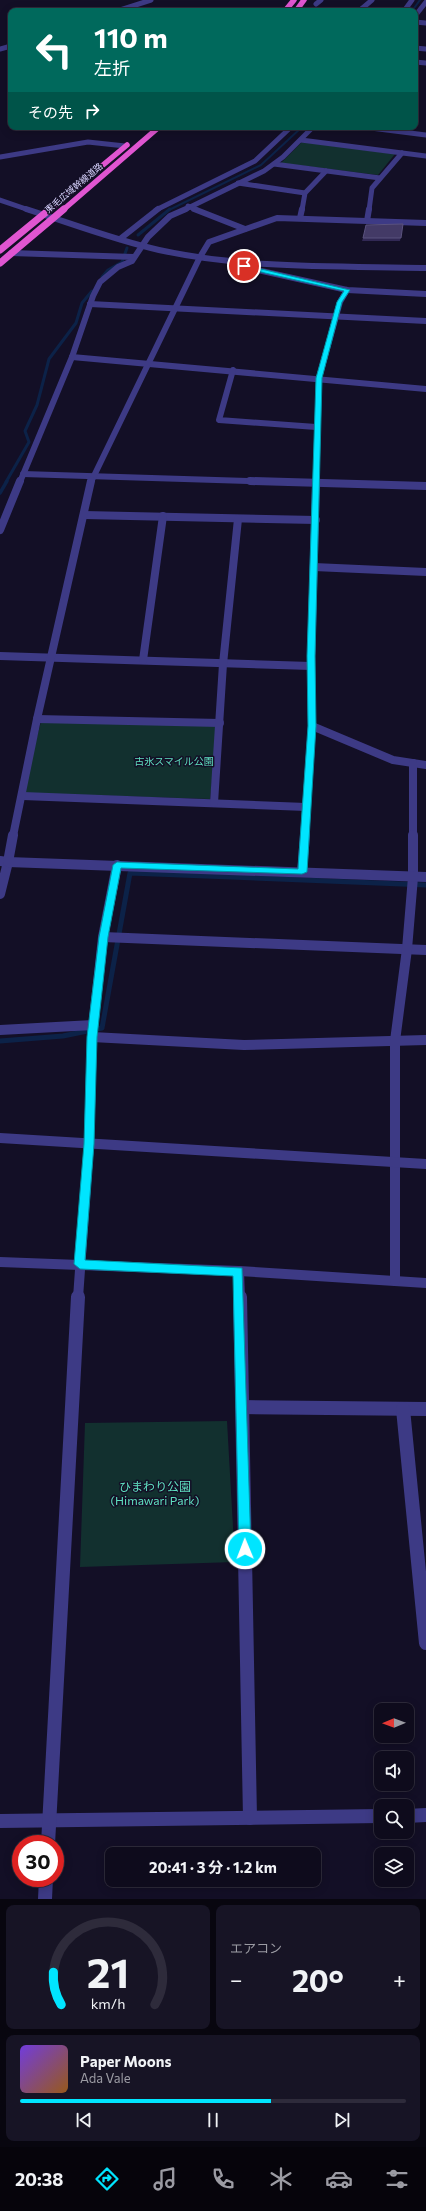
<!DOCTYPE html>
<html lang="ja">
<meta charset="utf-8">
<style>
:root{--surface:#0e0b1c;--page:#171425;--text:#f1f3f6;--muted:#9b9ba3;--line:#2e2b3b;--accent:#00e5ff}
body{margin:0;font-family:Commissioner,"Noto Sans JP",sans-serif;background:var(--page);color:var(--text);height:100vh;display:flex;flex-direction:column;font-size:15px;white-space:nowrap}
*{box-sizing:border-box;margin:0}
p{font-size:13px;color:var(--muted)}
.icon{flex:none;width:22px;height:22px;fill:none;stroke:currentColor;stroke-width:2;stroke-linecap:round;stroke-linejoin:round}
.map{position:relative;height:1899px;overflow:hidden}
.drawer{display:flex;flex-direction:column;gap:6px;padding:6px;background:#08060f;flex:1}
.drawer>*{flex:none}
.banner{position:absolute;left:8px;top:8px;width:410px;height:122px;border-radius:8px;box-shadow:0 2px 10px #0003,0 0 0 1px var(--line);background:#00695c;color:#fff;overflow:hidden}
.needle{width:26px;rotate:269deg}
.tools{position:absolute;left:374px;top:1703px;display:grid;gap:8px}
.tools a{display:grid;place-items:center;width:40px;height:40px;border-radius:8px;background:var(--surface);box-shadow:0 2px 10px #0003,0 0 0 1px var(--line);font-size:20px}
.speed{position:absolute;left:12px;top:1835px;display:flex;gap:8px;font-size:20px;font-weight:700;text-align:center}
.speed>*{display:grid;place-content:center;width:52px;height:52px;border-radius:50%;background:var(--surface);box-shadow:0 2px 10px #0003,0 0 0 1px var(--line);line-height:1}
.speed .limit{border:6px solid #d22;background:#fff;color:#111}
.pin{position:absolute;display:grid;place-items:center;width:34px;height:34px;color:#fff;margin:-17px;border:2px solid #fff;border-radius:50%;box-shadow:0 1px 4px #0007}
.me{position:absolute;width:44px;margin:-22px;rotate:359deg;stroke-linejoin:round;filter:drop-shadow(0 0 3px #0008)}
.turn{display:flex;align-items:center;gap:14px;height:84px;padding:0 20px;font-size:18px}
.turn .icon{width:52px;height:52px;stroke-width:2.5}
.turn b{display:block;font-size:28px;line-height:34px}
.then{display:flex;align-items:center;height:38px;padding:0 20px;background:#0003;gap:8px;font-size:15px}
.big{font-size:30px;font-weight:700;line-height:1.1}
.drawer .card{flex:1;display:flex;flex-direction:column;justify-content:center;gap:6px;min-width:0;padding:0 14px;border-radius:8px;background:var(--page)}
.drawer .dial{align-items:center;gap:0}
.dial svg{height:104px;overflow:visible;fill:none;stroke:var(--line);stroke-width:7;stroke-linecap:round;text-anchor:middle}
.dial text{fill:var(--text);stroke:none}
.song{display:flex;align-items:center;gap:12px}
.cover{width:48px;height:48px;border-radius:6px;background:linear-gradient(135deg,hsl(260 70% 55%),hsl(30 70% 35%))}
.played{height:4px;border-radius:2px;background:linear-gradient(90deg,var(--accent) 65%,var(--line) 65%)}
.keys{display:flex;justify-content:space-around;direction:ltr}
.heat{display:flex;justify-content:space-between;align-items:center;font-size:22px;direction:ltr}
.drawer .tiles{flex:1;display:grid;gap:6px;grid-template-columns:1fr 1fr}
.card:last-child{grid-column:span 2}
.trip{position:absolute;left:105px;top:1847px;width:216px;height:40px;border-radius:8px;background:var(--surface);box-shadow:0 2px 10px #0003,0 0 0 1px var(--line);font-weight:700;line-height:40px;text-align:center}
.tabs{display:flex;height:64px;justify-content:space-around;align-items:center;background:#06040b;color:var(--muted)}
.tabs .icon{width:28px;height:28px}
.tabs .selected{color:var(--accent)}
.tabs b{font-size:18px;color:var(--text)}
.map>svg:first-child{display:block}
.green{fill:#12302f}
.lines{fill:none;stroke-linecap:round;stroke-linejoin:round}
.stream-far3{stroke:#0c2248;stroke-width:2}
.stream-far2{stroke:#0c2248;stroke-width:3}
.stream-far1{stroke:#0c2248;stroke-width:3.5}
.stream{stroke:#0c2248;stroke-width:5}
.minor-far4{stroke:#3d3a85;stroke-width:5}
.minor-far3{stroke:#3d3a85;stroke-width:6}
.minor-far2{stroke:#3d3a85;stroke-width:8}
.minor-far1{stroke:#3d3a85;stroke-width:10}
.minor{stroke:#3d3a85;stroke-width:14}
.tertiary-far3{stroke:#3d3a85;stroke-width:5}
.tertiary-far2{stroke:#3d3a85;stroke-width:6}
.tertiary-far1{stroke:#3d3a85;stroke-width:8}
.tertiary{stroke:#3d3a85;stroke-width:10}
.trunk-far1{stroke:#e055d1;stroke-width:5.5}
.trunk{stroke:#e055d1;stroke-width:7}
.wall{fill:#312854}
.building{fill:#433a66;stroke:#5a527e}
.route{fill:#00e5ff;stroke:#0095a6}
.labels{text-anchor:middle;stroke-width:3;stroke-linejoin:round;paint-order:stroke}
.far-street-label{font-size:9px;fill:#d9d4ff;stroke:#130f26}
.park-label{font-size:10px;fill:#5fe0c0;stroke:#130f26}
.near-park-label{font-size:12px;fill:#5fe0c0;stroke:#130f26}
</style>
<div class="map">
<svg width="426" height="1899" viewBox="0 0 426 1899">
<rect width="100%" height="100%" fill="#130f26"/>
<!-- green -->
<g class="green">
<path d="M302 142 395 154 378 175 281 163Z"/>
<path d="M41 722 218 725 210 799 22 793Z"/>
<path d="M227 1421 235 1562 80 1567 85 1423Z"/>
</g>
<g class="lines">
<!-- stream-far3 -->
<g class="stream-far3">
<path d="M412 11 420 0"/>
<path d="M169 210 261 165 302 127"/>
</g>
<!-- stream-far2 -->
<g class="stream-far2">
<path d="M138 235 170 209"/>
<path d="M102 277 108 270 122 262 127 248"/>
<path d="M6 482 29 442 25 431 37 405 49 359 76 323 82 303 92 291"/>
</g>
<!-- stream-far1 -->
<path class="stream-far1" d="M0 493 7 481"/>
<!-- stream -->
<path class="stream" d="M0 1041 63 1036 102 1028 130 873 426 885"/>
<!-- minor-far4 -->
<g class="minor-far4">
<path d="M359 11 372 0"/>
<path d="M404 11 412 0"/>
<path d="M415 16 426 2"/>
<path d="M415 22 426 23"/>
<path d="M415 62 426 63"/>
<path d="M301 140 426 156"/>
<path d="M274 164 380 178"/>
<path d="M238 183 305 193"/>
<path d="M188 206 197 210"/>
<path d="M156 210 255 161 291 127"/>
<path d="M184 210 264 171 283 157 313 127"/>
<path d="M302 210 305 193 326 171"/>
<path d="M369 210 372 188 402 153"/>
</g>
<!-- minor-far3 -->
<g class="minor-far3">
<path d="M194 209 245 229"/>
<path d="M300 218 302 209"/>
<path d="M367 221 369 209"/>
<path d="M120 239 158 209"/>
<path d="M11 253 134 257"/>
<path d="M200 257 209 242 277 218 426 223"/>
<path d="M246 261 244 267 347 290 426 294"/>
<path d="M90 304 426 321"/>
<path d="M72 357 426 389"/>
<path d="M233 370 219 420 316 427"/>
<path d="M23 474 284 482"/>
<path d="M20 482 72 357 93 296 100 282 118 267 132 261 148 237 170 216 186 209"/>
<path d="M316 482 319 378 340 302 347 290"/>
</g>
<!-- minor-far2 -->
<g class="minor-far2">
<path d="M250 481 426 486"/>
<path d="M84 515 316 520"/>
<path d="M0 530 20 481"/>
<path d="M314 567 426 572"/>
<path d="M0 656 311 666"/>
<path d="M143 660 163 516"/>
<path d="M37 719 220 723"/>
<path d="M312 726 393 760 426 765"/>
<path d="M413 763V836"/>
<path d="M23 796 306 807"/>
<path d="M214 803 223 664 238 519"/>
<path d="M304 836 312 726 311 666 316 481"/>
</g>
<!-- minor-far1 -->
<g class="minor-far1">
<path d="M0 861 8 862 0 894"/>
<path d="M302 872 305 835"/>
<path d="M103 937 426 950"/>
<path d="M0 1030 93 1025"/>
<path d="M92 1037 244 1045 426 1040"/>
<path d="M0 1262 239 1271 426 1283"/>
<path d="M239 1271 240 1298"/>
<path d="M395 1281V1041L407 949 413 877V835"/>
<path d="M78 1298 89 1143 92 1037 103 937 117 865"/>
</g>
<!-- minor -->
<g class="minor">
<path d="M240 1297 250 1818"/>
<path d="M242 1407 426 1409"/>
<path d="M403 1409 426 1643"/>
<path d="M407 1816 426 1815"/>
<path d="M0 1821 381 1816"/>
<path d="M48 1844 78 1297"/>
<path d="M45 1899 46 1878"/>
</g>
<!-- tertiary-far3 -->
<g class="tertiary-far3">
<path d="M316 4 321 0"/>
<path d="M117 11 151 0"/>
<path d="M415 48 426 49"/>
<path d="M0 49 11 46"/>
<path d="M363 127 426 135"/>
<path d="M0 157 88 142 125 146"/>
<path d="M0 200 29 210"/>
</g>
<!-- tertiary-far2 -->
<g class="tertiary-far2">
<path d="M26 209C70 223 114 240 159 250 246 269 337 266 426 268"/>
<path d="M91 482 200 257"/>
</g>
<!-- tertiary-far1 -->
<path class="tertiary-far1" d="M13 836 37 719 91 481"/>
<!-- tertiary -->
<g class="tertiary">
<path d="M13 835 8 862 426 877"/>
<path d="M0 1138 426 1164"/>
</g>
<!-- trunk-far1 -->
<g class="trunk-far1">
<path d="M285 11 294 0"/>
<path d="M296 11 304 0"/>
<path d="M49 210 127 145"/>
<path d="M63 210 159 127"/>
</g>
<!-- trunk -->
<g class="trunk">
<path d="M0 250 50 209"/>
<path d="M0 263 64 209"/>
</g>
</g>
<!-- wall -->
<path class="wall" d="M403 224 400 241H362L363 238Z"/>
<!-- building -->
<path class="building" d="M403 224 401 238H363L366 225Z"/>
<!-- route -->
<path class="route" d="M244 265 350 290 342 302 322 378 315 656 316 726 307 872 302 874 121 868 108 937 97 1037 94 1144 85 1260 242 1268 251 1549 249 1553 245 1555 240 1553 239 1549 233 1276 80 1269 74 1264 84 1144 87 1037 99 937 113 865 117 862 298 869 308 726 307 656 316 378 337 302 344 291 243 268Z"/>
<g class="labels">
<!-- far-street labels -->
<g class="far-street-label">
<text transform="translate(74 188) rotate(-40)" y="3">東毛広域幹線道路</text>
</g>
<!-- park labels -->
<g class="park-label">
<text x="174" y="765">古氷スマイル公園</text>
</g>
<!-- near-park labels -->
<g class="near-park-label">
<text x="155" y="1491">ひまわり公園<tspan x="155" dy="14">(Himawari Park)</tspan></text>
</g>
</g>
</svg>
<div class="tools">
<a><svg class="needle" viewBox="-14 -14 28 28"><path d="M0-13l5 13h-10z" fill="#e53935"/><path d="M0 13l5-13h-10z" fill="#9b9ba3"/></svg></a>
<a><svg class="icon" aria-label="sound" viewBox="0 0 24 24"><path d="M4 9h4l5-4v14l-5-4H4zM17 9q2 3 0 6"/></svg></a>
<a><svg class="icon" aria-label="search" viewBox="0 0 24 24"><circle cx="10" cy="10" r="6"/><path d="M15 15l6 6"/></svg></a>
<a><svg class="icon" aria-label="layers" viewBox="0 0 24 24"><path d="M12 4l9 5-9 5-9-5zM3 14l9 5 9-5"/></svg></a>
</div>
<div class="speed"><div class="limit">30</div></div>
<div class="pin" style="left:244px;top:266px;background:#d93025"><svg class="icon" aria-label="arrive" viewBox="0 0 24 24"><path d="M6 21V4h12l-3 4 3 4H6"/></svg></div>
<svg class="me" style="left:245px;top:1549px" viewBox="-20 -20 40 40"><circle r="17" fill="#00e5ff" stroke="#fff" stroke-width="3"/><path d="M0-11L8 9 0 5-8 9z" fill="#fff"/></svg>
<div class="trip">20:41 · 3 分 · 1.2 km</div>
<div class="banner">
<div class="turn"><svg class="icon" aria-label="left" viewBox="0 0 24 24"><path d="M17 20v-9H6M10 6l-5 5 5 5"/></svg><div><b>110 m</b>左折</div></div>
<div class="then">その先<svg class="icon" aria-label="right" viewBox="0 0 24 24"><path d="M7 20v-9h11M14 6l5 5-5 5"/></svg></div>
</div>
</div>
<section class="drawer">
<div class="tiles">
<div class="card dial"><svg viewBox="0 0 100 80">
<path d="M14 69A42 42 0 1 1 86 69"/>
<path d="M14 69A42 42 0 0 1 8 44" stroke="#00e5ff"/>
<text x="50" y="56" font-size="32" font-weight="700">21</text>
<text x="50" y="72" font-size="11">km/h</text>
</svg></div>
<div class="card"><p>エアコン</p>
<div class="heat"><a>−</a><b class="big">20°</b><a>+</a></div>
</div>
<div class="card">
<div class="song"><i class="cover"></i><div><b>Paper Moons</b><p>Ada Vale</p></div></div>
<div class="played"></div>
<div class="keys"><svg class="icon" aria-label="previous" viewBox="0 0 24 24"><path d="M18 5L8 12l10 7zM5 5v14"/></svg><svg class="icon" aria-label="pause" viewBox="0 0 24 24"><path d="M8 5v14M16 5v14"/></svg><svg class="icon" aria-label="next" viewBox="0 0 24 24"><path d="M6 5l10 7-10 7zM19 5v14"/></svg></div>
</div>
</div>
</section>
<nav class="tabs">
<b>20:38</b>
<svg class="icon selected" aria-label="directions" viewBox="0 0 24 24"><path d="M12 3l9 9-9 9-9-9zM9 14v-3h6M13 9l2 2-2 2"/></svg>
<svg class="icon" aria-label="music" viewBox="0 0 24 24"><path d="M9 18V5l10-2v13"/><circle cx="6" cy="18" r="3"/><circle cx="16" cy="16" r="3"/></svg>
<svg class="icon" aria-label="phone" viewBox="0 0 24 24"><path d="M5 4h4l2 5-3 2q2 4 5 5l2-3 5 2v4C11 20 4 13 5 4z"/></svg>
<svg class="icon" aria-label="climate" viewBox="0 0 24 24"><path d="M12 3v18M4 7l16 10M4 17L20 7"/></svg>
<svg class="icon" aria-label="car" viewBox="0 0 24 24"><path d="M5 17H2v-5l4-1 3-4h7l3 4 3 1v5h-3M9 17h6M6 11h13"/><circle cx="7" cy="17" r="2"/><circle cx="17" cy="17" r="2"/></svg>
<svg class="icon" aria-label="filters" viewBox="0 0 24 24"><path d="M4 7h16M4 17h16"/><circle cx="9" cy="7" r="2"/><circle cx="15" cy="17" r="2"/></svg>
</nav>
